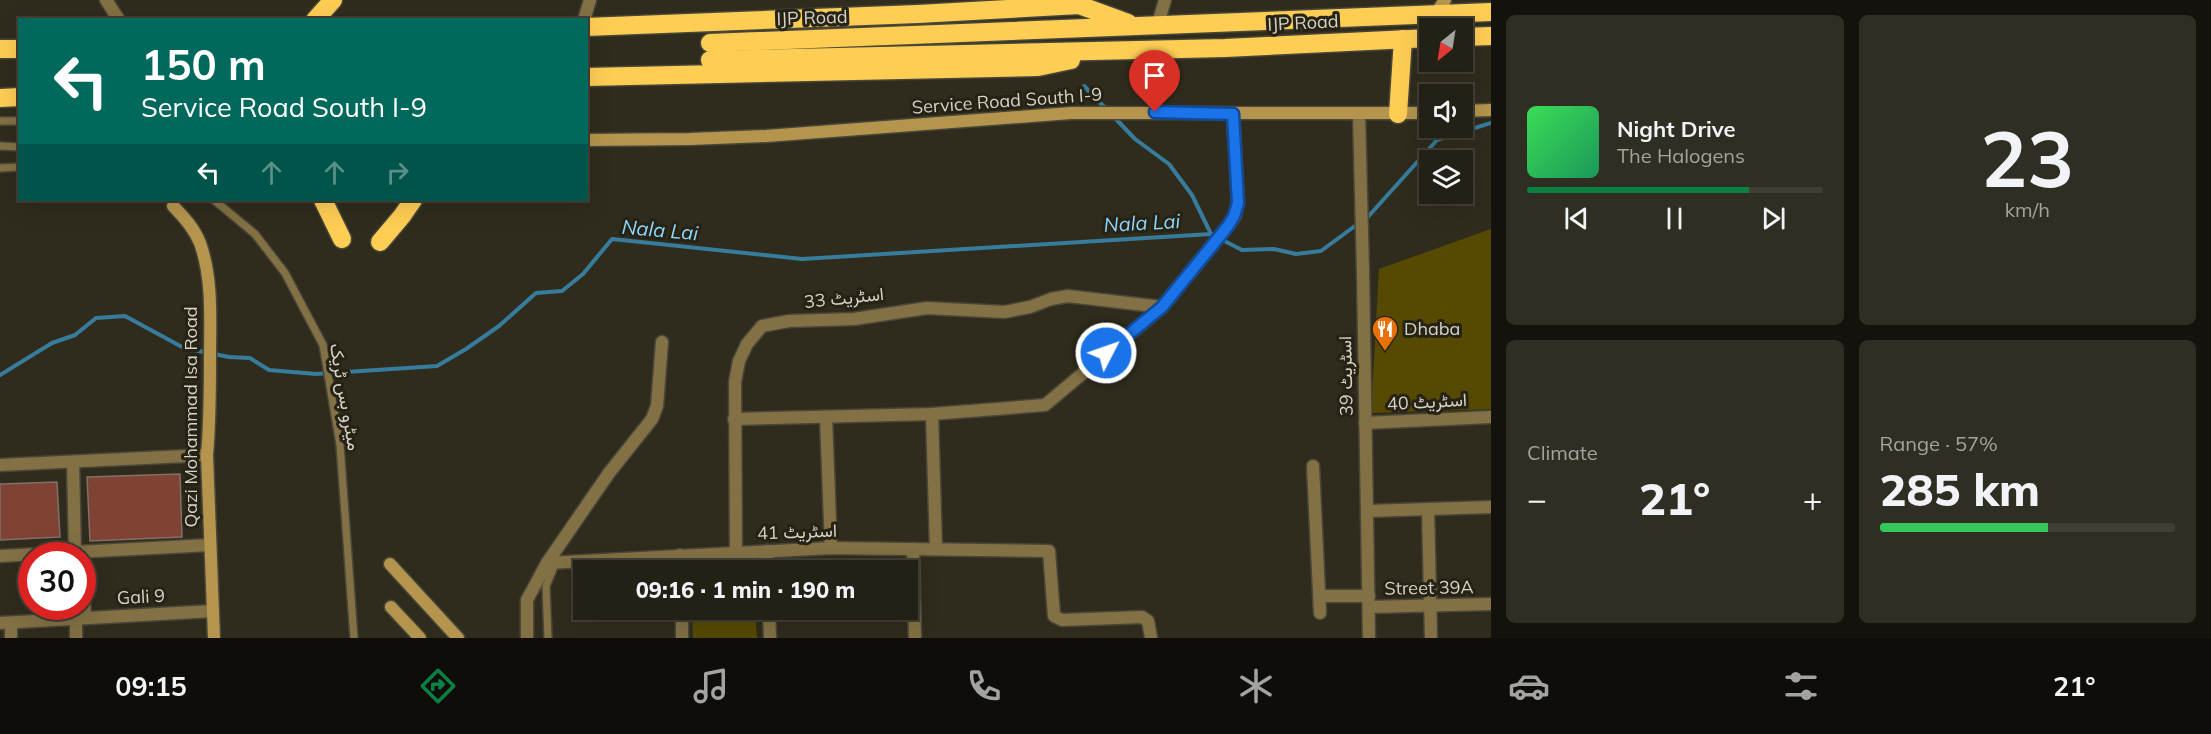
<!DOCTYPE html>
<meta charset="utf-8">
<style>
:root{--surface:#232116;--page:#2f2e23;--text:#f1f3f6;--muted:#a3a3a1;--line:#403e35;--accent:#0b8043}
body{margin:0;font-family:Mulish,Vazirmatn,sans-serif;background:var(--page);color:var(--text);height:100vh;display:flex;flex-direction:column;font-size:22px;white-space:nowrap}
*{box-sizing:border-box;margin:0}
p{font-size:20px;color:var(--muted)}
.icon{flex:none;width:33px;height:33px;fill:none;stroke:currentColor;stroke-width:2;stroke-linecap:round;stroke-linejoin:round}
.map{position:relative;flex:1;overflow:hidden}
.sheet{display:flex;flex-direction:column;gap:15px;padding:15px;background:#13120c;width:720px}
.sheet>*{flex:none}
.hud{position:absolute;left:18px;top:18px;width:570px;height:183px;border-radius:0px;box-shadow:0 6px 24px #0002,0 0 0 2px var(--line);background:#00695c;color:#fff;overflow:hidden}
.needle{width:39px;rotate:210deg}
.fabs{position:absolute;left:1419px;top:18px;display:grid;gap:12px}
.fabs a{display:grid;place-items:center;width:54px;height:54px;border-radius:0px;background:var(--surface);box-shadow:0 6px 24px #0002,0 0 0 2px var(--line);font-size:30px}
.speed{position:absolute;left:18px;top:542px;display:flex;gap:12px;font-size:30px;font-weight:700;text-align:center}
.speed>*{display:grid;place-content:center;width:78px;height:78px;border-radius:50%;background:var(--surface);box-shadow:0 6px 24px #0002,0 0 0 2px var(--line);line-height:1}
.speed .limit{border:9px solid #d22;background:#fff;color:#111}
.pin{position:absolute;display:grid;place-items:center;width:51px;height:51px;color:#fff;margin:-62px -26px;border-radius:50% 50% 50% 0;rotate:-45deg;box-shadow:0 0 6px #0007}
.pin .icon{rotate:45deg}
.me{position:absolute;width:66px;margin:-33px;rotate:49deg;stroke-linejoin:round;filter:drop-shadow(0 0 4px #0008)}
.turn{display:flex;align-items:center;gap:21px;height:126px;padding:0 24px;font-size:27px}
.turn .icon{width:78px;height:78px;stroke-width:2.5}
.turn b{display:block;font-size:42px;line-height:51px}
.lanes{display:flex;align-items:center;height:57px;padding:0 24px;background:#0003;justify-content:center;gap:30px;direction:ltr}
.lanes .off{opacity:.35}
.big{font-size:45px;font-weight:800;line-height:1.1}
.sheet .card{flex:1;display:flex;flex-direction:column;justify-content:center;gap:9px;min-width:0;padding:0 21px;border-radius:9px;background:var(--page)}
.sheet .dial{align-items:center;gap:0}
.dial b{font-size:78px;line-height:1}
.song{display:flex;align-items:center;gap:18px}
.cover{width:72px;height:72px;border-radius:9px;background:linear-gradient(135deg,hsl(130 70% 55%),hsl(150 70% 35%))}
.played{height:6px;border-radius:3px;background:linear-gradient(90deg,var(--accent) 75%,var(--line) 75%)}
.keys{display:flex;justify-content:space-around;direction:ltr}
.heat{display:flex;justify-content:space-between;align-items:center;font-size:33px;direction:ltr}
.charge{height:9px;border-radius:4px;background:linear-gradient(90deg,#34c759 57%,var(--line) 0)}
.sheet .tiles{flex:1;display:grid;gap:15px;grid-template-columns:repeat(2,1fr)}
.trip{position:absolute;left:573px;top:560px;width:345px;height:60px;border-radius:0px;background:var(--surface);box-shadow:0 6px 24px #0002,0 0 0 2px var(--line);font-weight:800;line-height:60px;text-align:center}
.menu{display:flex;height:96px;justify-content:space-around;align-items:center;background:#0e0d09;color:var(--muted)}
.menu .icon{width:42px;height:42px}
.menu .active{color:var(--accent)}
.menu b{font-size:27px;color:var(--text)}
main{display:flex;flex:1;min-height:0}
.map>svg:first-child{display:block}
.green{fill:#564a03}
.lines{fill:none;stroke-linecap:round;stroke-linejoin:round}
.stream{stroke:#377c9d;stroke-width:4}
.building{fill:#7f4334;stroke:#826f69;stroke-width:1.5}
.lane-casing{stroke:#494739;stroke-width:10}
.street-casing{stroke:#494739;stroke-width:15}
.secondary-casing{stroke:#494739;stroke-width:15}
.highway-casing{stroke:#494739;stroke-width:21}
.lane{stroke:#837044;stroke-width:7}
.street{stroke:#837044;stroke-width:12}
.secondary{stroke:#b5954d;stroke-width:12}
.highway{stroke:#fecd54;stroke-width:18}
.route-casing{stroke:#114b97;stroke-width:15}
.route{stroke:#1a73e8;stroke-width:10}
.labels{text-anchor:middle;stroke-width:6;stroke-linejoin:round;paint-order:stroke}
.street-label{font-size:18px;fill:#d4d3c9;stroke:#262314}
.poi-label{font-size:18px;fill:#d4d3c9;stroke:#262314;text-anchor:start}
.water-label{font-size:20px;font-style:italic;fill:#8cd7fe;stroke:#262314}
</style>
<main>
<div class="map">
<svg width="1491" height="638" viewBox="0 0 1491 638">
<rect width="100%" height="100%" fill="#2f2c1d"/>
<!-- green -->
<g class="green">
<path d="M1491 229V409L1371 413 1379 269Z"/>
<rect x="691" y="564" width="62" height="6"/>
<path d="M692 609H755L757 638H693Z"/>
</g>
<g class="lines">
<!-- stream -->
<g class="stream">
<path d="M1084 86 1106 109"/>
<path d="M1114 117 1135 139 1169 164 1192 195 1211 234"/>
<path d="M1366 219 1437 140 1491 123"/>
<path d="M0 375 52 343 75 335 96 318 125 316 184 348 229 357 250 358 269 370 316 374 437 366 466 349 499 326 536 293 562 291 583 274 612 239 802 259 1211 234 1242 250 1274 249 1296 254 1321 251 1359 223"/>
</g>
</g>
<!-- building -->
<g class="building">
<path d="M180 474 182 537 90 541 87 477Z"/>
<path d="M57 482 60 537 0 540V484Z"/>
</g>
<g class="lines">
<!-- lane casing -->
<g class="lane-casing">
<g id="lane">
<path d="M0 121H20"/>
<path d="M0 146 20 147"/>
<path d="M0 168 20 167"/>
<path d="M214 200 255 234 285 273 323 345 340 445 354 638"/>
<path d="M548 638 546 586 556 562"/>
</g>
</g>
<!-- street casing -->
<g class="street-casing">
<g id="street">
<path d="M106 0 119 20"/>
<path d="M584 20 590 0"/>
<path d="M1157 27 1165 0"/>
<path d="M1359 114 1363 272 1369 638"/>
<path d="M932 414 936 549"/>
<path d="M826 417 831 548"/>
<path d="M734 419 932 414 1045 405 1162 307 1228 226 1235 216 1238 203 1233 114"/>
<path d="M1365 423 1491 417"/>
<path d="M73 462 75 552"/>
<path d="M0 465 207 455"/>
<path d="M1313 466 1320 613"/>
<path d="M1428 509 1431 638"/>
<path d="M1368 511 1491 507"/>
<path d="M913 549 915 638"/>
<path d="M767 551V570"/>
<path d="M736 553 735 382 739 361 747 344 762 326 789 321 854 319 927 308 1004 312 1030 307 1051 299 1068 296 1162 307"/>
<path d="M680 555V570"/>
<path d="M0 556 210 545"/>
<path d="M82 557 85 618"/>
<path d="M547 563 831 548 1049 551 1054 616 1062 620 1142 617 1148 621 1151 638"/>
<path d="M1320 596H1369"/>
<path d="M1369 607 1491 604"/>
<path d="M682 609V638"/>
<path d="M769 609 770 638"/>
<path d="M76 618V638"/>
<path d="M0 623 213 611"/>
<path d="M11 623V638"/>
<path d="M527 638V600L547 563 609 473 652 419 657 406 662 342"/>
</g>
</g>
<!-- secondary casing -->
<g class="secondary-casing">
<g id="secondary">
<path d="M1434 16 1445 0"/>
<path d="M1462 111 1491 110"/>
<path d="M586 140 690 139 766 136 1071 113H1430"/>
<path d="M173 206C184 217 194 228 200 243 213 279 210 320 210 358 210 390 210 422 207 455L214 638"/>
<path d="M390 564 458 638"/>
<path d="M391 607 420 638"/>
</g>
</g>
<!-- highway casing -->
<g class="highway-casing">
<g id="highway">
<path d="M315 20 333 0"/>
<path d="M586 27 918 14 1079 5 1128 23"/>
<path d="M1462 37 1491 36"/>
<path d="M710 43 1491 12"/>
<path d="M0 49H20"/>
<path d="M710 60 1225 48 1430 38"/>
<path d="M586 77 1038 67 1071 60"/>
<path d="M0 98 20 97"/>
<path d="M1398 114 1403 39"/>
<path d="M323 200 342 239"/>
<path d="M380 242 402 216 413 200"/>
</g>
</g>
<!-- lane -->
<use href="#lane" class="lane"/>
<!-- street -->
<use href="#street" class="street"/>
<!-- secondary -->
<use href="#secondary" class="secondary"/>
<!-- highway -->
<use href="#highway" class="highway"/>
</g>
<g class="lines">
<!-- route casing -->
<g class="route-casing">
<path id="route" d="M1106 353 1162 307 1228 226 1234 216 1238 203 1233 114 1155 112"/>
</g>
<!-- route -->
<use href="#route" class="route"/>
</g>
<!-- icons -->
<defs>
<g id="restaurant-pin" transform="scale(1.35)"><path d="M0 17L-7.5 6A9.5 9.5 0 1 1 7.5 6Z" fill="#e8710a" stroke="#262314"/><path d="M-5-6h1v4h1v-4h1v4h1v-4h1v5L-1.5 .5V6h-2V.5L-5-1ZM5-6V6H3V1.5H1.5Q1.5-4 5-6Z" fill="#fff"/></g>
</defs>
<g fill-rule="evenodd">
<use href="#restaurant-pin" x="1385" y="329"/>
</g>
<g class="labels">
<!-- street labels -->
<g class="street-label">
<text transform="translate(812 18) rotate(-2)" y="6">IJP Road</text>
<text transform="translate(1303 23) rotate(-3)" y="6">IJP Road</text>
<text transform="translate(1007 101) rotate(-4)" y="6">Service Road South I-9</text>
<text transform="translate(844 298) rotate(-6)" y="6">اسٹریٹ 33</text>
<text transform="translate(1346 376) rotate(-91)" y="6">اسٹریٹ 39</text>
<text transform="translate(345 397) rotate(80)" y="6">میٹرو بس ٹریک</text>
<text transform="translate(1427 402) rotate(-3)" y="6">اسٹریٹ 40</text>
<text transform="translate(191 417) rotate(-90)" y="6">Qazi Mohammad Isa Road</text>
<text transform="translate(797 532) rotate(-2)" y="6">اسٹریٹ 41</text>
<text transform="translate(1429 588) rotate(-1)" y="6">Street 39A</text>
<text transform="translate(141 597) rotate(-3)" y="6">Gali 9</text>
</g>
<!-- poi labels -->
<g class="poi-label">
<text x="1404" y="335">Dhaba</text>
</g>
<!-- water labels -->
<g class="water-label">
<text transform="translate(1142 223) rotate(-3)" y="7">Nala Lai</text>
<text transform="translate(660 230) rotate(5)" y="7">Nala Lai</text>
</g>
</g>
</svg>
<div class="fabs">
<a><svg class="needle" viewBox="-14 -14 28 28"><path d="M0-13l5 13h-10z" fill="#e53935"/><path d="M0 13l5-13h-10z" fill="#a3a3a1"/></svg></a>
<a><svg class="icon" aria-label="sound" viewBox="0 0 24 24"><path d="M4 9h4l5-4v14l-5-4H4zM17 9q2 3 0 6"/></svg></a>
<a><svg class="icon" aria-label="layers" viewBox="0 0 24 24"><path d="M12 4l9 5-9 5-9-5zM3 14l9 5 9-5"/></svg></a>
</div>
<div class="speed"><div class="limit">30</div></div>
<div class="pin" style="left:1155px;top:112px;background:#d93025"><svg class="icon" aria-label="arrive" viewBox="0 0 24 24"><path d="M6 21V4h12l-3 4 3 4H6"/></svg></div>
<svg class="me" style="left:1106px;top:353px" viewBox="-20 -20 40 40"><circle r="17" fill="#1a73e8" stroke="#fff" stroke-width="3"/><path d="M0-11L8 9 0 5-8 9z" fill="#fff"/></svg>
<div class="trip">09:16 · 1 min · 190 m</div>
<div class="hud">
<div class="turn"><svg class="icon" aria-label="left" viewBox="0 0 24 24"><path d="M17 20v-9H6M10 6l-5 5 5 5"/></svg><div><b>150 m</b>Service Road South I-9</div></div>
<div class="lanes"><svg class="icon" aria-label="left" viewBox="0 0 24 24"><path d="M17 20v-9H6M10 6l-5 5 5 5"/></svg><svg class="icon off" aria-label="ahead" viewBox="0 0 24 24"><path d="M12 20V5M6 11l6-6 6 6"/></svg><svg class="icon off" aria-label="ahead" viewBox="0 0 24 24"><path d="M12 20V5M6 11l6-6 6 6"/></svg><svg class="icon off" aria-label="right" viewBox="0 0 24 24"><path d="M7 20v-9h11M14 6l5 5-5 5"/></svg></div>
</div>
</div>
<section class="sheet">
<div class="tiles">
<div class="card">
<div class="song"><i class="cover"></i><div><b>Night Drive</b><p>The Halogens</p></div></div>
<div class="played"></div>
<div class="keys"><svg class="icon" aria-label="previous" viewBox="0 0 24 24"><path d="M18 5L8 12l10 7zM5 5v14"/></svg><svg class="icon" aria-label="pause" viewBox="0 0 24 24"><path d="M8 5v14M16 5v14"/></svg><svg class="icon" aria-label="next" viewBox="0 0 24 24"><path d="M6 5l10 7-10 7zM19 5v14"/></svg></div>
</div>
<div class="card dial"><b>23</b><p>km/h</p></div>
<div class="card"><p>Climate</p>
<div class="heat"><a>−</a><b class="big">21°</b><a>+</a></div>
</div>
<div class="card"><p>Range · 57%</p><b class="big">285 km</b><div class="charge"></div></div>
</div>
</section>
</main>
<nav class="menu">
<b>09:15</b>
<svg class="icon active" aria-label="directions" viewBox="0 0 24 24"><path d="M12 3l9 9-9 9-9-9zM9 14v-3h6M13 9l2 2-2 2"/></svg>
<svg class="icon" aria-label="music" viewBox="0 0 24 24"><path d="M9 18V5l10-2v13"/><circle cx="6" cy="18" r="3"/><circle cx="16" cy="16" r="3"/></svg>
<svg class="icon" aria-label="phone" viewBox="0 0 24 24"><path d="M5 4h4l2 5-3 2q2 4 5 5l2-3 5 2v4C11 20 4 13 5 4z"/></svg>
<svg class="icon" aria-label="climate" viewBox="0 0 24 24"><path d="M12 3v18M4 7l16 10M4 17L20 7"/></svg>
<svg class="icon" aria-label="car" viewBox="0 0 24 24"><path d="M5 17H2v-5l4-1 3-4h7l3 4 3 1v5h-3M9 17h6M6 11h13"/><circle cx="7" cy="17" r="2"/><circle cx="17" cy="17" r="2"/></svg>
<svg class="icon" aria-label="filters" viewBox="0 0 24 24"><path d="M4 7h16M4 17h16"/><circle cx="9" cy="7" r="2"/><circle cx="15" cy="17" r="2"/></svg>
<b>21°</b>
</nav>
